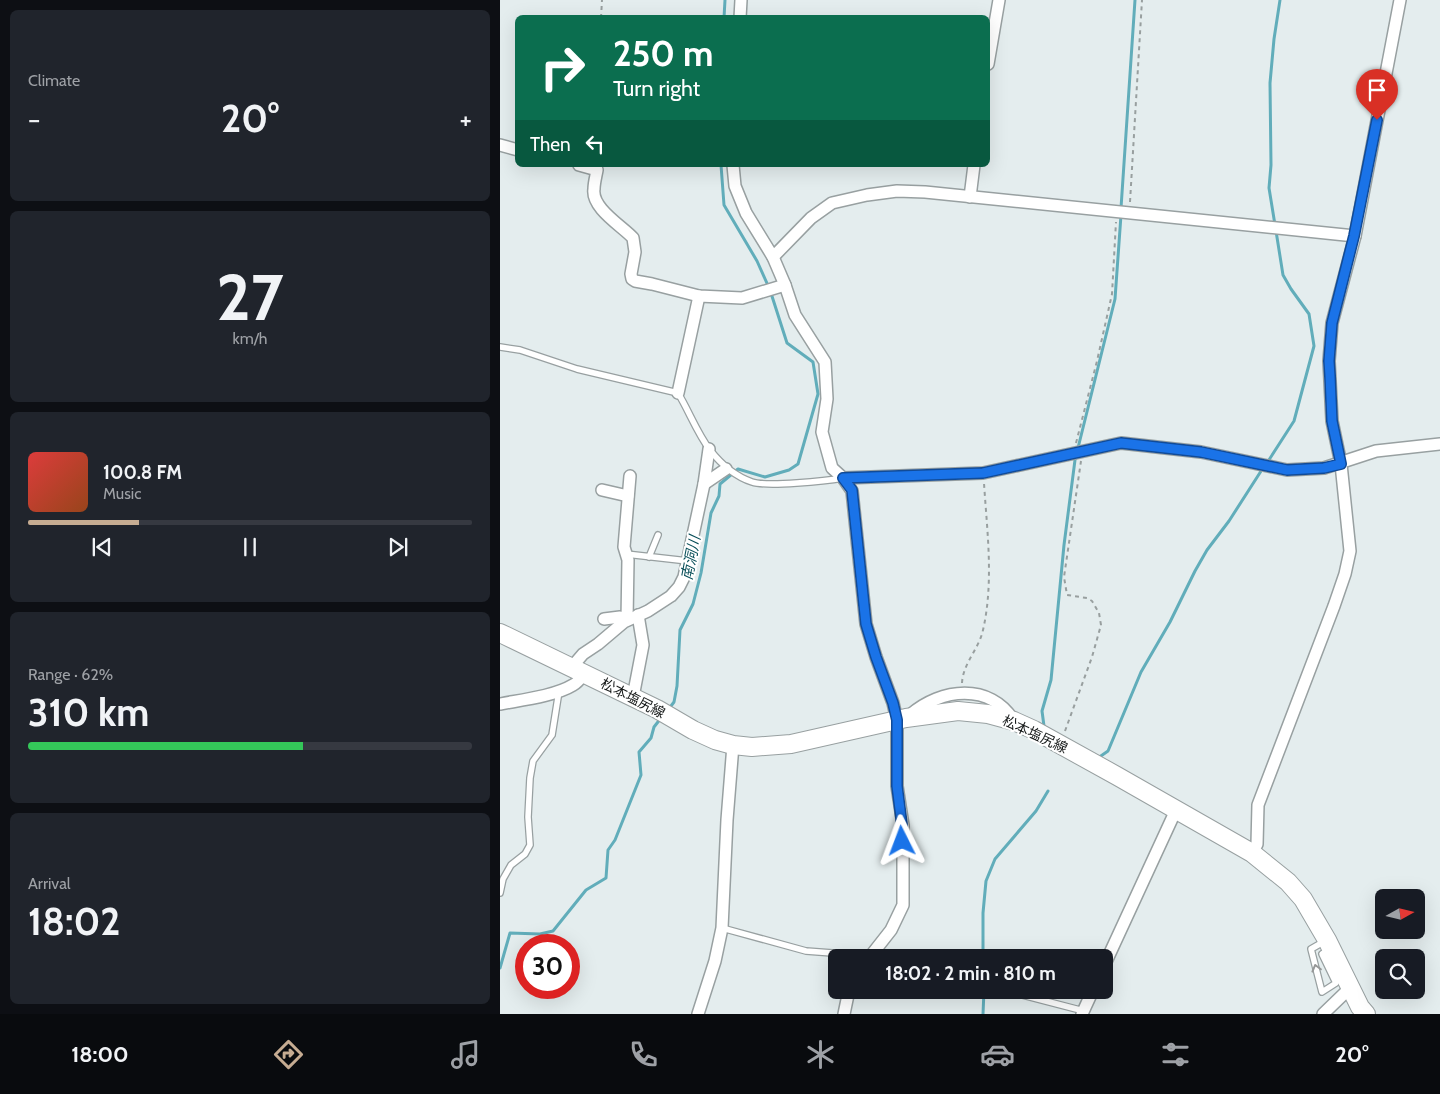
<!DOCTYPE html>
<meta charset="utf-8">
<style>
:root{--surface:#171b24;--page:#20242c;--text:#f1f3f6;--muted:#9ea1a6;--line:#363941;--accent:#c6ac92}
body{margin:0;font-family:Cabin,"Noto Sans JP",sans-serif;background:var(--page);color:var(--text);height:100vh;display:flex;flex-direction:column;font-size:19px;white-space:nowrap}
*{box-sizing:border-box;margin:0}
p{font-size:16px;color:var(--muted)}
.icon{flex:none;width:28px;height:28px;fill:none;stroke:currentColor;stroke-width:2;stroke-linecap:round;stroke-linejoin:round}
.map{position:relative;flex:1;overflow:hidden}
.panel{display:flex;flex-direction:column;gap:10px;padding:10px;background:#0d0f14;width:500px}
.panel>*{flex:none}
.banner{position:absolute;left:15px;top:15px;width:475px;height:152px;border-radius:8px;box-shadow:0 5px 20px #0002;background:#0b6e4f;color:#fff;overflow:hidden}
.needle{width:32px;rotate:82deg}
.fabs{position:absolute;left:875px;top:889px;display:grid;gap:10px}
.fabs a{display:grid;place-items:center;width:50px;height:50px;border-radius:8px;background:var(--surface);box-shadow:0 5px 20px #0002;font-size:25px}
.speed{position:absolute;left:15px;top:934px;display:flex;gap:10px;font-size:25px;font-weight:700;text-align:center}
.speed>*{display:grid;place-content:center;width:65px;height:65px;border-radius:50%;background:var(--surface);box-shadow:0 5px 20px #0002;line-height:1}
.speed .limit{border:8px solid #d22;background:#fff;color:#111}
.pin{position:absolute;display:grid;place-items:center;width:42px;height:42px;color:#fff;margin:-51px -21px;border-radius:50% 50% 50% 0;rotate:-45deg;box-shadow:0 0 5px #0007}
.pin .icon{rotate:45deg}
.me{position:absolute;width:55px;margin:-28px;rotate:357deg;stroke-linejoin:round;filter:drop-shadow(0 0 4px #0008)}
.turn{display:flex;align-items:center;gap:18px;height:105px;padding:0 15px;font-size:22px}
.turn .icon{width:65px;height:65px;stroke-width:2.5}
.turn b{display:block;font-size:35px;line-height:42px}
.then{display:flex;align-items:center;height:48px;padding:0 15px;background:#0003;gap:10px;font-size:19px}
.big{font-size:38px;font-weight:700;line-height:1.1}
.panel .widget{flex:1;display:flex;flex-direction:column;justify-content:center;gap:8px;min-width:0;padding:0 18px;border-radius:8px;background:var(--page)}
.panel .dial{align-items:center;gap:0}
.dial b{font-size:65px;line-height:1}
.song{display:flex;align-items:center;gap:15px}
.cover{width:60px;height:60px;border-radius:8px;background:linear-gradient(135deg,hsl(0 70% 55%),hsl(20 70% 35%))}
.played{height:5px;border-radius:2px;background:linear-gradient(90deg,var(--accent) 25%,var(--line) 25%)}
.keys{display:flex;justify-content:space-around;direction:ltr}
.heat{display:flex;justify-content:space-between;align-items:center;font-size:28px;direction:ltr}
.charge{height:8px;border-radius:4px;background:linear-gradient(90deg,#34c759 62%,var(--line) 0)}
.trip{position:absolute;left:328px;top:949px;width:285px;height:50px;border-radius:8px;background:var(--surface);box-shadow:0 5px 20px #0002;font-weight:700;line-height:50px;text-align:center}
.tabs{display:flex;height:80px;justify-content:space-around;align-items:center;background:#090b0e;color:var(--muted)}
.tabs .icon{width:35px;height:35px}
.tabs .on{color:var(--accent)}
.tabs b{font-size:22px;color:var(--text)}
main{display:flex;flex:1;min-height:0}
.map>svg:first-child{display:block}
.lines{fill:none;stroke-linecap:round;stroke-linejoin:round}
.stream{stroke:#61adba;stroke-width:3}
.service-casing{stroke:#98a0a1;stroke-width:8}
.minor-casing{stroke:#98a0a1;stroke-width:14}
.primary-casing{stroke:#98a0a1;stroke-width:20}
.path{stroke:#989f9f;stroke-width:2;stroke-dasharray:4 4;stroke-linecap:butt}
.service{stroke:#fff;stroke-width:5.5}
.minor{stroke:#fff;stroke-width:11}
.primary{stroke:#fff;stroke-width:18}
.oneway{stroke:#969898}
.route-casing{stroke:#114b97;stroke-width:12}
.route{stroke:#1a73e8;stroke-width:9}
.labels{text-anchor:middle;stroke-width:4;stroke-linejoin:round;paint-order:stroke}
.street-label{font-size:14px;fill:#161919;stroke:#fff}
.water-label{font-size:15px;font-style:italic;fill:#084e58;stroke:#fff}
</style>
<main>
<section class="panel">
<div class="widget"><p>Climate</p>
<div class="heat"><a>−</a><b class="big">20°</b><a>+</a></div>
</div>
<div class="widget dial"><b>27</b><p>km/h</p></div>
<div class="widget">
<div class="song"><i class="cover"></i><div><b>100.8 FM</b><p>Music</p></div></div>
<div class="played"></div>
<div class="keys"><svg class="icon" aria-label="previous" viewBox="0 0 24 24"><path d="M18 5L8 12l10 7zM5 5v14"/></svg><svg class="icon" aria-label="pause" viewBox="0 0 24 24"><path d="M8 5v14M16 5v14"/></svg><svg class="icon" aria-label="next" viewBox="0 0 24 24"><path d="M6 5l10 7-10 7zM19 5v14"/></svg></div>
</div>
<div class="widget"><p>Range · 62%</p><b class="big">310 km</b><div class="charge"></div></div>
<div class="widget"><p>Arrival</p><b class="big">18:02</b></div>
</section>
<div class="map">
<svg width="940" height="1014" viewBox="0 0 940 1014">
<rect width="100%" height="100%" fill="#e4edee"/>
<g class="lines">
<!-- stream -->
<g class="stream">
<path d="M224 18 225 0"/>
<path d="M621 208 635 0"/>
<path d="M775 225 769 188 771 165 770 83 774 39 780 0"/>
<path d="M767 463 794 421 814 346 809 314 791 289 783 275 776 231"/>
<path d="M168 710 174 702 177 686 180 630 193 604 201 573 211 513 219 496 220 484 238 469 265 477 289 470 298 464 318 394 313 362 287 343 270 290 257 261 224 205 221 165"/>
<path d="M544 726 542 711 551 680 564 545 575 460 615 299 621 215"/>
<path d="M598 758 608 751 641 672 670 622 695 571 707 550 729 521 763 468"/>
<path d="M483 958V913L486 881 495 859 536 811 548 791"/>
<path d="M0 968 10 933 40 934 53 931 86 890 106 878 108 850 115 840 141 775 139 752 151 738 154 727 161 718"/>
<path d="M483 1014 484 990"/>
</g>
<!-- service casing -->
<g class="service-casing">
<g id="service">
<path d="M0 347 20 350 77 369 178 393C189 411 197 433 210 450 221 464 234 476 252 482 267 487 326 481 343 478"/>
<path d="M126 554 188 561"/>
<path d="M149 557 158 535"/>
<path d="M0 893 3 879 11 865 25 854 30 845 28 817 30 778 33 761 52 735 59 691"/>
<path d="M222 928 306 951 372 956"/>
<path d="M825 941 811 949 822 992 836 983 822 954 829 949"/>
<path d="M503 990 584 1011"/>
</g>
</g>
<!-- minor casing -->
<g class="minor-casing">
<g id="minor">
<path d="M240 18 241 0"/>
<path d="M488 64 499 0"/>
<path d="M0 145 18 150"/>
<path d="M79 165 97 170C96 176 94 183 94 189 91 208 122 226 133 238L135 252 131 274 132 279 135 281 152 284 199 296 242 298 285 285"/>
<path d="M233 165 235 186 246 213 273 257 285 285 295 315 325 362 327 399 322 432 332 468 343 478 352 491 366 624 376 657 393 703 397 720V786L403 825V905L391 930 369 958"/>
<path d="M470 197 474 165"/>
<path d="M273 257 311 218 332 203 367 195 397 191 425 192 855 236"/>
<path d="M178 393 199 296"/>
<path d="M343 478 483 473 621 443 701 452 787 470 824 468 876 451 940 444"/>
<path d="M204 484 226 469"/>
<path d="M102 490 128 496"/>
<path d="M104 619 120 617 127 620 128 560 124 547 130 476"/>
<path d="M71 668 83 654 98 644 124 622 148 611 171 596 179 587 184 577 204 484 209 449"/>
<path d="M133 697 143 645 138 615"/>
<path d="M0 704C21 700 55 696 73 685 77 683 81 678 84 674"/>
<path d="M410 715C441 688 490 682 514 721"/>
<path d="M752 853 757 844 758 805 834 606 845 574 850 551 841 464 832 421 829 361 832 323 855 236 900 0"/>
<path d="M604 966 676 810"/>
<path d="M198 1014 215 961 222 928 227 820 233 745"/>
<path d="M344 1014 349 990"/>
<path d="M582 1014 593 990"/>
<path d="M823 1014 850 988"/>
</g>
</g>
<!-- primary casing -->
<g class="primary-casing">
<path id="primary" d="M0 633 157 709 193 730 215 740 233 745 252 747 291 744 406 718 458 711 488 714 514 721 534 730 617 776 752 853 788 882 803 899 827 940 860 1007 866 1014"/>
</g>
<!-- path -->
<g class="path">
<path d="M101 18 102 0"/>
<path d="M630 202 642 0"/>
<path d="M576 443 597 361 612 294 616 222"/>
<path d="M462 683C463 663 479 649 483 630 494 582 487 531 484 483"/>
<path d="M565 731 592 657 601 625 599 613 592 601 587 598 567 595 564 577 581 461"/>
</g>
<!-- service -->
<use href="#service" class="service"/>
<!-- minor -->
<use href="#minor" class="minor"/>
<!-- primary -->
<use href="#primary" class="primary"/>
</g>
<!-- one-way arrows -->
<defs><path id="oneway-chevron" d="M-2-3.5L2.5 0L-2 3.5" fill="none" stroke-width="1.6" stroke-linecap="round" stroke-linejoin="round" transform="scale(1.25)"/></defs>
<use class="oneway" href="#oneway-chevron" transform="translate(816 968) rotate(-105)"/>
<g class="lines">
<!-- route casing -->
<g class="route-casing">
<path id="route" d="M402 841V825L397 786V720L393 703 376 657 366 624 352 490 343 478 483 473 621 443 701 452 787 470 824 468 841 464 832 421 830 376 829 361 832 323 854 236 877 120"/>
</g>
<!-- route -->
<use href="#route" class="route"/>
</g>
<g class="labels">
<!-- street labels -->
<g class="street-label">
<text transform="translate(133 698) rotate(27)" y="5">松本塩尻線</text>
<text transform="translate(535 734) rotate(25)" y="5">松本塩尻線</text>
</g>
<!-- water labels -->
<g class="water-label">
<text transform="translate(191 558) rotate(-79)" y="5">南洞川</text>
</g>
</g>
</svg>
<div class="fabs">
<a><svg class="needle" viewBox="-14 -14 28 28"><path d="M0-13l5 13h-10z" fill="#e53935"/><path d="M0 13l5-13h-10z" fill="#9ea1a6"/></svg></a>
<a><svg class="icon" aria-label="search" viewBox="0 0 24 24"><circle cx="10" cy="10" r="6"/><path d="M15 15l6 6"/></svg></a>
</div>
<div class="speed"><div class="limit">30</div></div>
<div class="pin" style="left:877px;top:120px;background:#d93025"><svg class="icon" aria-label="arrive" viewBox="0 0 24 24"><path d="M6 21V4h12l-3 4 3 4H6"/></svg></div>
<svg class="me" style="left:402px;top:841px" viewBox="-20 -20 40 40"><path d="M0-17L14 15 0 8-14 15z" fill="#1a73e8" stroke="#fff" stroke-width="4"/></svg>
<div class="trip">18:02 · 2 min · 810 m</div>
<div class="banner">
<div class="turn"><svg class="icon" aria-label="right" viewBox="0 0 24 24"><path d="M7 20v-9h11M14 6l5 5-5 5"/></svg><div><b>250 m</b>Turn right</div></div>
<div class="then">Then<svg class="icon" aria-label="left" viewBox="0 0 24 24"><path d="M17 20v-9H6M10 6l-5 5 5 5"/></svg></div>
</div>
</div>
</main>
<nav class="tabs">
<b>18:00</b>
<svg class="icon on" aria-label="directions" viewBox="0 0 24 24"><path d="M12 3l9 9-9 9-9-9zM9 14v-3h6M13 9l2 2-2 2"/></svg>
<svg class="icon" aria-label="music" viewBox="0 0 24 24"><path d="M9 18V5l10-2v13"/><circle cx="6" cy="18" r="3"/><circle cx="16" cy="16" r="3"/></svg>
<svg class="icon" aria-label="phone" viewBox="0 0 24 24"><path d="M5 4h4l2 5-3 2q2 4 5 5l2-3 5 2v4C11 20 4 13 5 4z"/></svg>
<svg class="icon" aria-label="climate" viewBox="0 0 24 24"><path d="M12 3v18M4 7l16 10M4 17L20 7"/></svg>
<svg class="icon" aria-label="car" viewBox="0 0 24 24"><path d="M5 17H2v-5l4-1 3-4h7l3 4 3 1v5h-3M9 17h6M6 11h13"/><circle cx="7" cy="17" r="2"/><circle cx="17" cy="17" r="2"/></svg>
<svg class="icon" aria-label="filters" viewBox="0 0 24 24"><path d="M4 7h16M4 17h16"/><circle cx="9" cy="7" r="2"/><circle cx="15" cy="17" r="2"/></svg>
<b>20°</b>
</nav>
